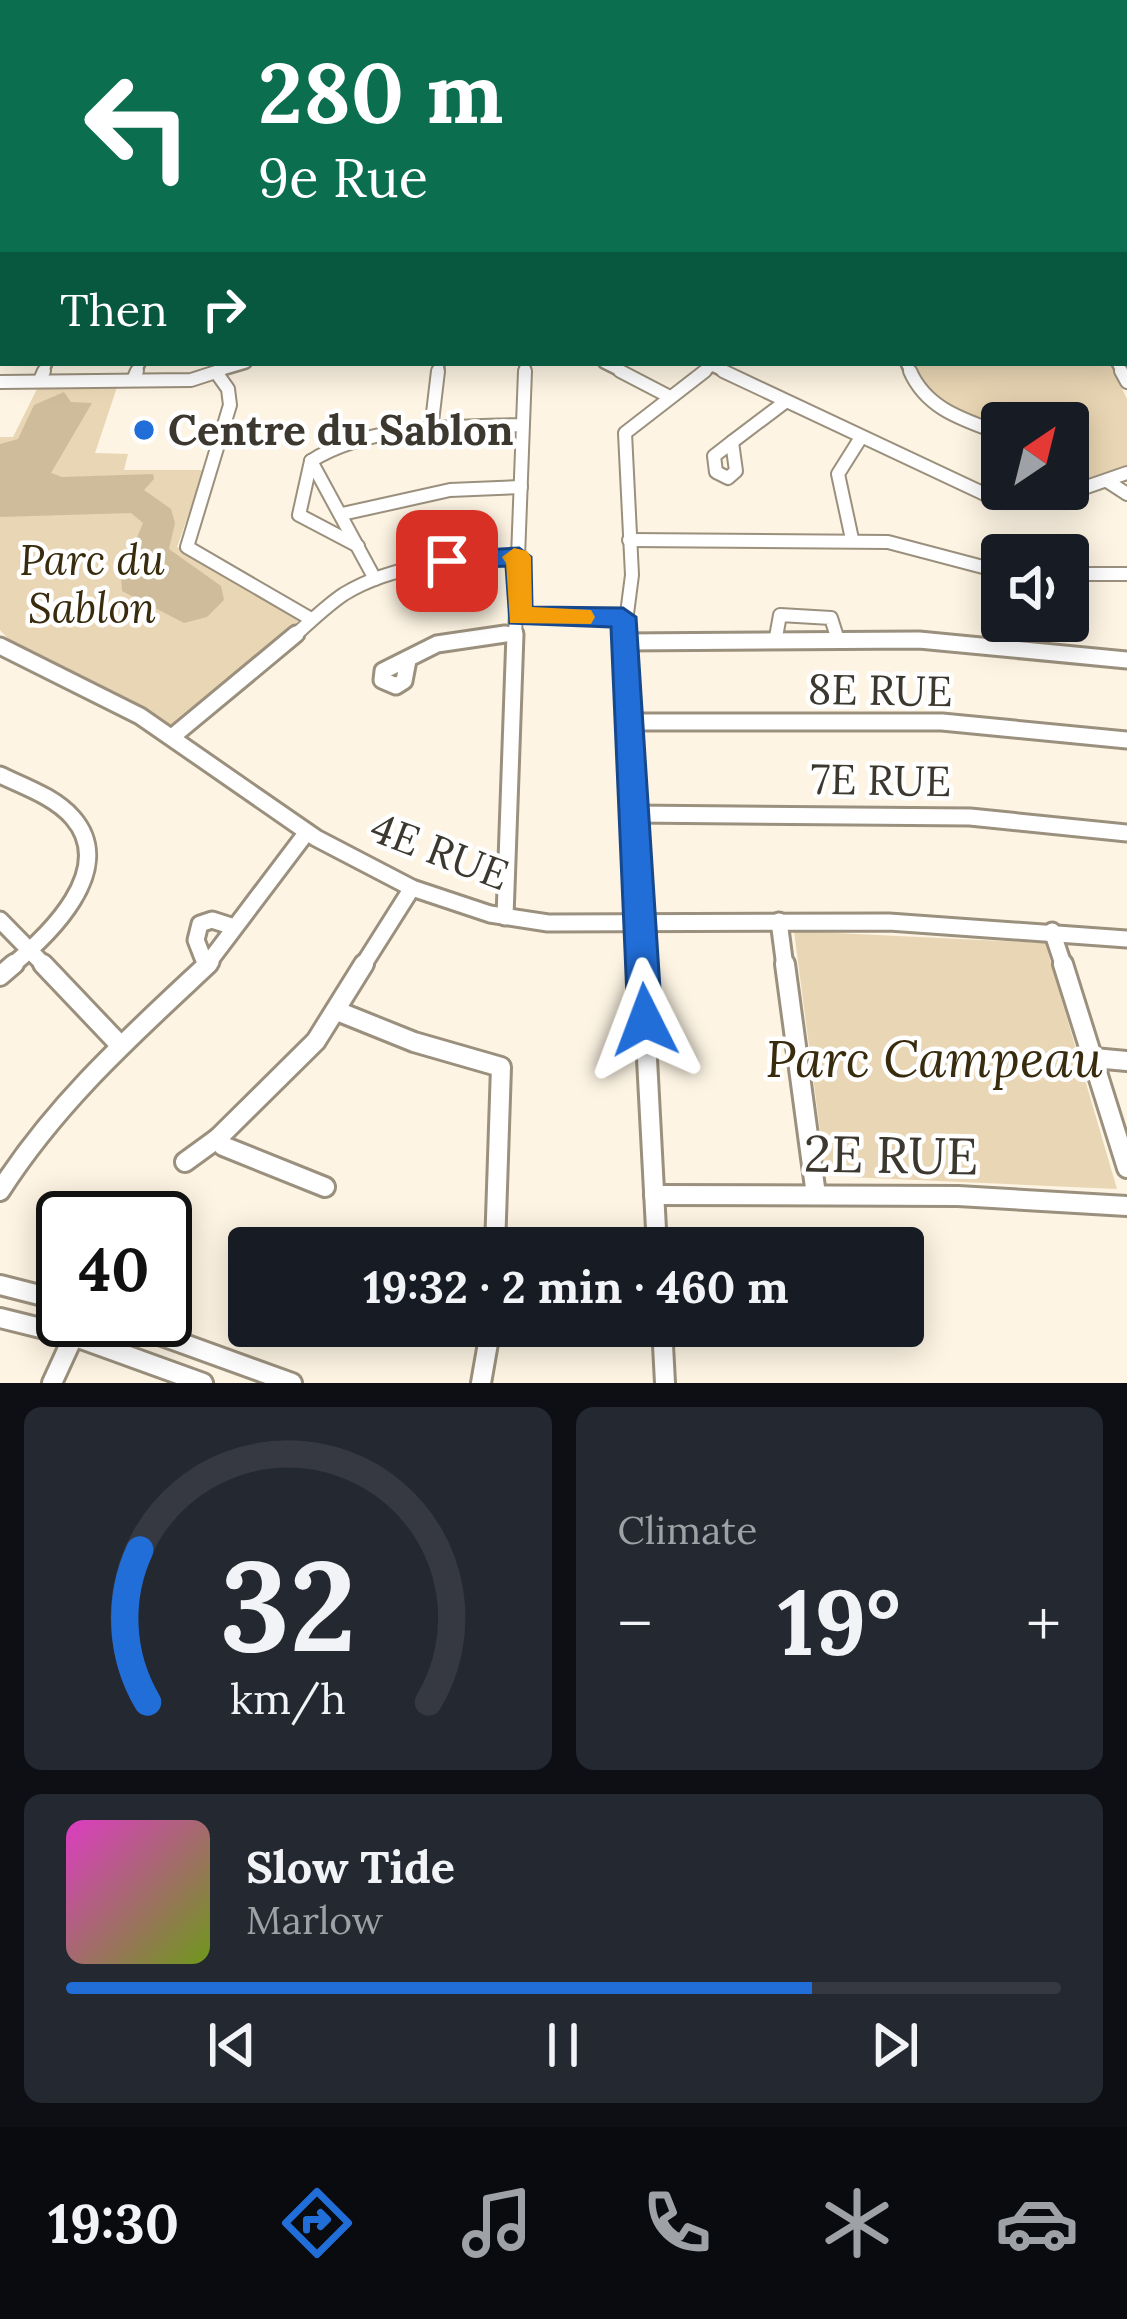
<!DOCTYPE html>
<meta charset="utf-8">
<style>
:root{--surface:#171b24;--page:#242831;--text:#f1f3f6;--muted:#9ea1a6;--line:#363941;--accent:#216ed9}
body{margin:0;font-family:Lora,serif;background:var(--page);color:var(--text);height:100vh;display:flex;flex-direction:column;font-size:45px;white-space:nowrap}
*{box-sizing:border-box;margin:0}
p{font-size:39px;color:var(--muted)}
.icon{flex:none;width:66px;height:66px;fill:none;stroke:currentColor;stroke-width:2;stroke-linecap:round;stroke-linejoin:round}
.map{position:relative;height:1383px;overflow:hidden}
.panel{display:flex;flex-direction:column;gap:24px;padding:24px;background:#0d0f14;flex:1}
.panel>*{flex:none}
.banner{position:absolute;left:0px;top:0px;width:1128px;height:366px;box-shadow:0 6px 30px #0003;background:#0b6e4f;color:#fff;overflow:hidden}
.needle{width:78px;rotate:35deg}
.tools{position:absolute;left:981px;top:402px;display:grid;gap:24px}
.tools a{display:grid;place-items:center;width:108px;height:108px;border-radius:12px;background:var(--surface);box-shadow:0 6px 30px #0003;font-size:60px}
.speed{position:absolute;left:36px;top:1191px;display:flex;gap:24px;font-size:60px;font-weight:700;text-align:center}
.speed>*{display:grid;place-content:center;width:156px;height:156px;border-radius:50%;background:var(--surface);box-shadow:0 6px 30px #0003;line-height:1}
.speed .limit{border:6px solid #111;border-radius:18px;background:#fff;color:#111}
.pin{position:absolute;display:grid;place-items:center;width:102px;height:102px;color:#fff;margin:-51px;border-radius:24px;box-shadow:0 6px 18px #0006}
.me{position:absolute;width:132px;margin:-66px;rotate:357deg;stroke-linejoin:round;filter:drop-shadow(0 0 9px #0008)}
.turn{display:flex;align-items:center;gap:42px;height:252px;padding:0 60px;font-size:54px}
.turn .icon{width:156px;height:156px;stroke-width:2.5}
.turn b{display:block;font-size:84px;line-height:102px}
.then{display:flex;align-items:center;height:114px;padding:0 60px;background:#0003;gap:24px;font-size:45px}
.big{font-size:90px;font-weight:700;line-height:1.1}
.panel .tile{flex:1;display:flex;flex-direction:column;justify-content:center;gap:18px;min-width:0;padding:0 42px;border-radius:18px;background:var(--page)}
.panel .dial{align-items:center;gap:0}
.dial svg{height:312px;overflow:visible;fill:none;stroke:var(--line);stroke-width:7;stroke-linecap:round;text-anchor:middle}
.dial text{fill:var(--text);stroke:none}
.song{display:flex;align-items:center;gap:36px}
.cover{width:144px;height:144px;border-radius:18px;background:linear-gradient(135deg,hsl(310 70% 55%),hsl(80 70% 35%))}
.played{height:12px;border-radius:6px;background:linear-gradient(90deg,var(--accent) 75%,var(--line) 75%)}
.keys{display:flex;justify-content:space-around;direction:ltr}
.heat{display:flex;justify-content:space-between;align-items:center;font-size:66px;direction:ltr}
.panel .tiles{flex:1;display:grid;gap:24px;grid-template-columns:1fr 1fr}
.tile:last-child{grid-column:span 2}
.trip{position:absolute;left:228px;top:1227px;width:696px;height:120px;border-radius:12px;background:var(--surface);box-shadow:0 6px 30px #0003;font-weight:700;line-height:120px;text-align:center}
.menu{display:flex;height:192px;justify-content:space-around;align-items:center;background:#090b0e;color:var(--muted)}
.menu .icon{width:84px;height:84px}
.menu .active{color:var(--accent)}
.menu b{font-size:54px;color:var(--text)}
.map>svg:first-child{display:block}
.green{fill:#e9d6b4}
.forest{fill:#cfbc9a}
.building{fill:#ccc1ac;stroke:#8f8778;stroke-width:3}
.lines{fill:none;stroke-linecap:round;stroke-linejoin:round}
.minor-far4-casing{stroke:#9b907d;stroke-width:10}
.minor-far3-casing{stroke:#9b907d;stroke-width:14}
.minor-far2-casing{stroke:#9b907d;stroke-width:16}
.minor-far1-casing{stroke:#9b907d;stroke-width:21}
.minor-casing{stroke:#9b907d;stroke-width:24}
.minor-far4{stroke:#fff;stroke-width:8}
.minor-far3{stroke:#fff;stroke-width:9}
.minor-far2{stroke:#fff;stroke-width:12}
.minor-far1{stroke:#fff;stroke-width:15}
.minor{stroke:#fff;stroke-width:18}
.route{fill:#216ed9;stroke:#15488d;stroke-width:3}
.slow{fill:#f59e0b}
.poi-dot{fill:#216ed9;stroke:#fff;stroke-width:4.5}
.labels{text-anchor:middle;stroke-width:9;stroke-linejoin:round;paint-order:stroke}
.poi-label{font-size:42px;font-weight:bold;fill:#3c382f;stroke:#fff;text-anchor:start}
.park-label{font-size:42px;font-style:italic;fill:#392b0d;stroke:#fff}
.street-label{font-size:42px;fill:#3c382f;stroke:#fff}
.near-park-label{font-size:51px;font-style:italic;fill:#392b0d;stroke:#fff}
.near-street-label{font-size:51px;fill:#3c382f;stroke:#fff}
</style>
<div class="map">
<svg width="1127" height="1383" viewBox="0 0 1127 1383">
<rect width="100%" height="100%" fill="#fdf4e3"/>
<!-- green -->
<g class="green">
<path d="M913 363H1110L1127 399V467L1069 492 1051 494 1047 489H1068V423H1002V429C963 413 927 406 913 363Z"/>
<path d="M38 387H117L95 453 128 454 124 470H204L177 547 301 619 174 728 20 651 0 630V437H13Z"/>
<path d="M794 931 1045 943 1117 1189 826 1176Z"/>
</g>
<!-- forest -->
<path class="forest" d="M64 392 71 402 92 403 51 473 62 477 153 474 154 479 144 490 171 509 175 523 169 549 221 586 224 600 207 617 184 623 122 591 121 576 143 523 131 513 0 517V444L18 439 34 405Z"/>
<!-- building -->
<g class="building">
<path d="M123 0H139L138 3H121Z"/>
<path d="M3 30V48H0V31Z"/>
</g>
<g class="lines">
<!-- minor-far4 casing -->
<g class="minor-far4-casing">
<g id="minor-far4">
<path d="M1113 3 1127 1"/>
<path d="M0 92V102"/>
</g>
</g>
<!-- minor-far3 casing -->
<g class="minor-far3-casing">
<g id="minor-far3">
<path d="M0 251 3 247"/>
<path d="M604 363 626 374"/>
<path d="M906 363 911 374"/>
<path d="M1117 363 1123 374"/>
<path d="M712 366 729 374"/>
<path d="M42 374 47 363"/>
<path d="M135 374 140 363"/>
<path d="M209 374 246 363"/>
<path d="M438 374 439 363"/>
<path d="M525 374V363"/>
<path d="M701 374 716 363"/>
</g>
</g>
<!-- minor-far2 casing -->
<g class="minor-far2-casing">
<g id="minor-far2">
<path d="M620 371 670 397"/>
<path d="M723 371 991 497 1049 500 1127 473"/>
<path d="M910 371C927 410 965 420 1002 434"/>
<path d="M1121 371 1127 382"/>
<path d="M218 375 228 389 230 405 187 547 311 619"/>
<path d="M40 380 44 371"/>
<path d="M133 380 137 371"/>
<path d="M0 382 191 380 219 371"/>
<path d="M431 430 438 371"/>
<path d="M732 442 736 471 728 478 716 472 714 456Z"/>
<path d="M732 442 785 402"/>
<path d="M311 461C369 424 456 427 522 425"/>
<path d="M311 461 375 579"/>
<path d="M311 461 299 515 358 546"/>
<path d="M1107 481 1127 494"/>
<path d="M342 514 450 490 521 487"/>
<path d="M852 539 838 474 860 439"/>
<path d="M629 540 888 542 1002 572"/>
<path d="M1068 574H1127"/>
<path d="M519 617H623"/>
<path d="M293 637C309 623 326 606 344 594 395 563 461 559 519 557"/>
<path d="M485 637 516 632"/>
<path d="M515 637 525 371"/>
<path d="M624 637 632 575 625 433 705 371"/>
<path d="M776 637 780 615 831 618 837 637"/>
</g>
</g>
<!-- minor-far1 casing -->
<g class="minor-far1-casing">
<g id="minor-far1">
<path d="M624 634 642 967"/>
<path d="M624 642 919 640 1127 660"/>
<path d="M0 646 140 716 316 838 412 888 490 914 548 923 889 922 1127 939"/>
<path d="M408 660 404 681 396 686 382 680 383 671 437 644 505 634"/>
<path d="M630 722H942L1127 740"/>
<path d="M172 737 296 634"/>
<path d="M0 775C25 787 55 797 73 818 118 870 48 936 10 967"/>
<path d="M633 814 970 817 1127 833"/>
<path d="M505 917 515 634"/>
<path d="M0 920 46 967"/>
<path d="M779 921 785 967"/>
<path d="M1052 931 1064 967"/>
<path d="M211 962 203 958 196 940 200 924 212 920 234 927"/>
<path d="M205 967 307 832"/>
<path d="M362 967 412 888"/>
</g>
</g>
<!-- minor casing -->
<g class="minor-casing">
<g id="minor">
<path d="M43 964 120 1045"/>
<path d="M642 964 657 1248"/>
<path d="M785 964 816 1195"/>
<path d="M1063 964 1127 1168"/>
<path d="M0 976 14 964"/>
<path d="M337 1011 414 1042 501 1067 495 1248"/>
<path d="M1094 1058 1127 1061"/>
<path d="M218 1138 223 1146 325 1187"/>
<path d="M185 1162 218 1138 316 1041 364 964"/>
<path d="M0 1191C57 1102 131 1036 208 964"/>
<path d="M654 1195 958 1196 1127 1206"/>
<path d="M0 1285 63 1301"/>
<path d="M0 1318 73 1336 203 1383"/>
<path d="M118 1320 292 1383"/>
<path d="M662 1326 665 1383"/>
<path d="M52 1383 81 1320"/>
<path d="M481 1383 491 1326"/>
</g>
</g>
<!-- minor-far4 -->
<use href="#minor-far4" class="minor-far4"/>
<!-- minor-far3 -->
<use href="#minor-far3" class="minor-far3"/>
<!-- minor-far2 -->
<use href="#minor-far2" class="minor-far2"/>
<!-- minor-far1 -->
<use href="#minor-far1" class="minor-far1"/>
<!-- minor -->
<use href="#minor" class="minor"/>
</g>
<!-- route -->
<path class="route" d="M519 548 531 557 532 607 623 608 636 617 662 1020 657 1032 645 1037 633 1032 628 1020 611 627 510 623 506 566 447 569 435 561 447 552Z"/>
<!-- slow -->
<path class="slow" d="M514 548 527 551 531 557 532 607 591 610 595 617 591 624 510 623 506 563 502 557Z"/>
<!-- markers -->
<circle class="poi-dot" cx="144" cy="430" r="12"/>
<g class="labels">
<!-- poi labels -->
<g class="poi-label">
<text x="168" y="445">Centre du Sablon</text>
</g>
<!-- park labels -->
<g class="park-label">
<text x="92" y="575">Parc du<tspan x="92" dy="48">Sablon</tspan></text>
</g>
<!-- street labels -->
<g class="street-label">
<text transform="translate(880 690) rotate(1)" y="15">8E RUE</text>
<text transform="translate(881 780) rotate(1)" y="15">7E RUE</text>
<text transform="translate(440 851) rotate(21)" y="15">4E RUE</text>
</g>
<!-- near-park labels -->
<g class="near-park-label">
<text x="934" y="1077">Parc Campeau</text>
</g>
<!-- near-street labels -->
<g class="near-street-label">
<text transform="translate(891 1155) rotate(1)" y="18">2E RUE</text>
</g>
</g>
</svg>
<div class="tools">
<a><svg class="needle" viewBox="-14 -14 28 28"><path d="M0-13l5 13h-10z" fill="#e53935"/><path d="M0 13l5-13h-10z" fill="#9ea1a6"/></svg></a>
<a><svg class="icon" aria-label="sound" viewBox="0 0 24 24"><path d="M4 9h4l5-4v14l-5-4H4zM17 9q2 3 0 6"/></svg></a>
</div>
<div class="speed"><div class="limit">40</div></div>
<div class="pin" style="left:447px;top:561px;background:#d93025"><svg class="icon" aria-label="arrive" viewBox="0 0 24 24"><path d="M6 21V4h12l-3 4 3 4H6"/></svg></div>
<svg class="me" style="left:645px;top:1020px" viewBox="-20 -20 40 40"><path d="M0-17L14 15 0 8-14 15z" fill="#216ed9" stroke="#fff" stroke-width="4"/></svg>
<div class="trip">19:32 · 2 min · 460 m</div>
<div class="banner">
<div class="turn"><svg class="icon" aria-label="left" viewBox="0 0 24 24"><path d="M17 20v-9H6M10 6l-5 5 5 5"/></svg><div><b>280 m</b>9e Rue</div></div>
<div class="then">Then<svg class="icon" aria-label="right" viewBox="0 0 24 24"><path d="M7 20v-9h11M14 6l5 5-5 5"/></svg></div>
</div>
</div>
<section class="panel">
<div class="tiles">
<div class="tile dial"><svg viewBox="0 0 100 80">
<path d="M14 69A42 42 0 1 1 86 69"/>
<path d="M14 69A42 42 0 0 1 12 30" stroke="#216ed9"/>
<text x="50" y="56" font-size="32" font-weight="700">32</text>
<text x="50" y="72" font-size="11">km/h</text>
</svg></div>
<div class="tile"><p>Climate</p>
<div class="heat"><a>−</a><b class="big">19°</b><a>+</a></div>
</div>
<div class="tile">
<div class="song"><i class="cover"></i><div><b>Slow Tide</b><p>Marlow</p></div></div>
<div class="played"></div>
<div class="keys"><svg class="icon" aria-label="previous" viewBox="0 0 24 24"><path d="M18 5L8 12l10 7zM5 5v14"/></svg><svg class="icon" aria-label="pause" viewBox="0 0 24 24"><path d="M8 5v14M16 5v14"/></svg><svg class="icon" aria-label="next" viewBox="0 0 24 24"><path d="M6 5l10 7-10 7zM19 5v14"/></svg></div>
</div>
</div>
</section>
<nav class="menu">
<b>19:30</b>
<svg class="icon active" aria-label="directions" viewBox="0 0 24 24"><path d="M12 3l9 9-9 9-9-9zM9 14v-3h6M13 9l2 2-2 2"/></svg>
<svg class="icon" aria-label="music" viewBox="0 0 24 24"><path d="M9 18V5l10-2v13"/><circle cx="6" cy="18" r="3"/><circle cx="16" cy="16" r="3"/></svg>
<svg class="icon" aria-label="phone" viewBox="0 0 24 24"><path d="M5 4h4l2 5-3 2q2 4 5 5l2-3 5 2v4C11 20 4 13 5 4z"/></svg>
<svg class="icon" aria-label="climate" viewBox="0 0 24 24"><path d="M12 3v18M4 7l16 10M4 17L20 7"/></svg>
<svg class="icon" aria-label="car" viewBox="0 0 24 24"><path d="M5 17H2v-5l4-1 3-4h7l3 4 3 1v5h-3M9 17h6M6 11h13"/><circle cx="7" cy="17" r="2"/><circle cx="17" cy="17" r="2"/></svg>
</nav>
